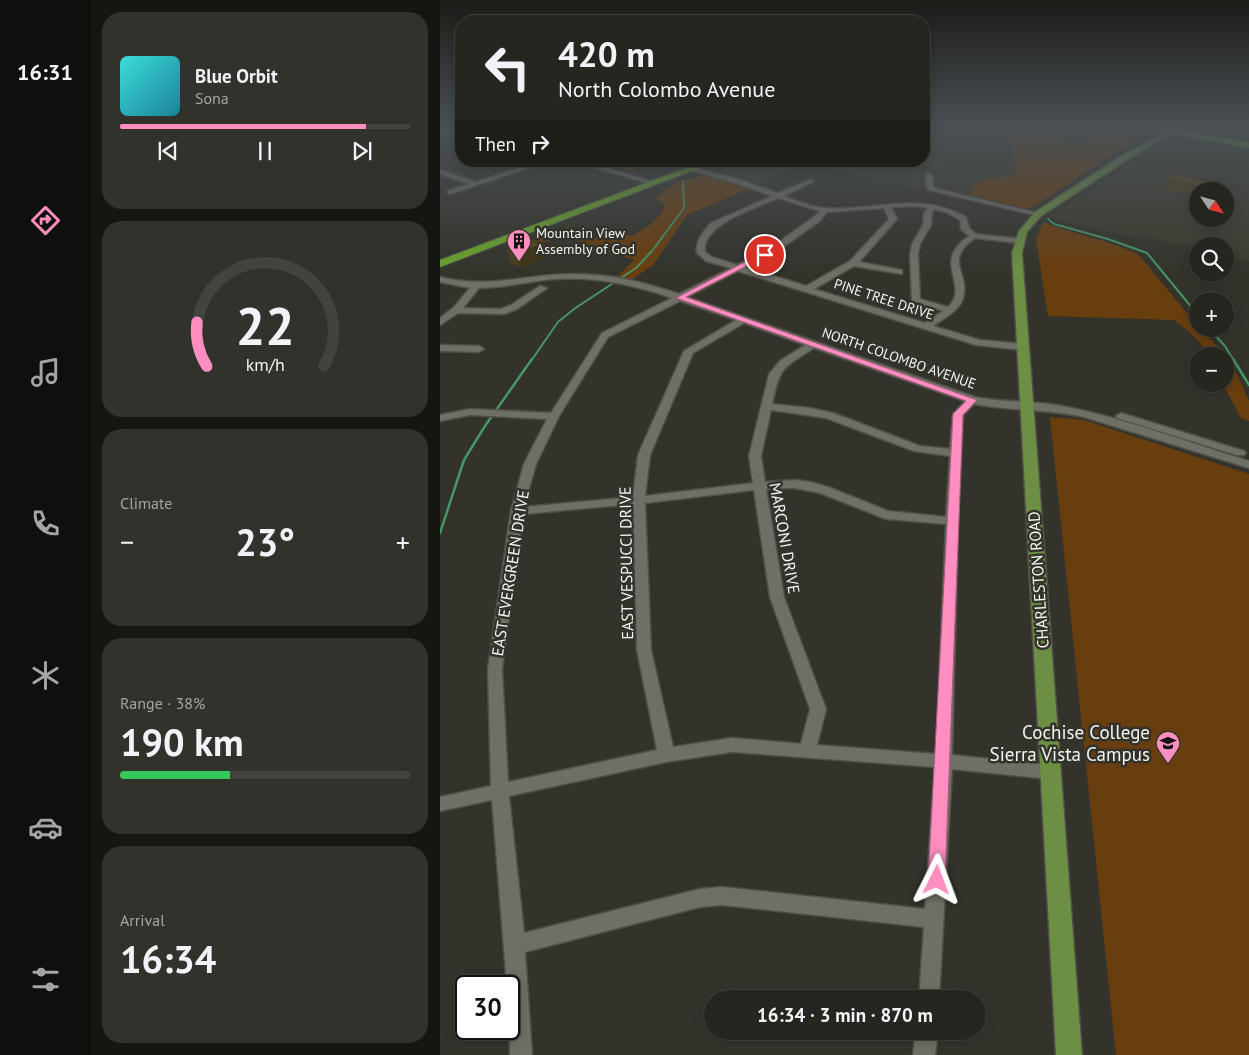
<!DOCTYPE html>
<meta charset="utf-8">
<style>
:root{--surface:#262620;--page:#32322d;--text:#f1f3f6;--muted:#a4a5a5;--line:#42433e;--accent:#fd8ebf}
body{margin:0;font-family:"PT Sans",sans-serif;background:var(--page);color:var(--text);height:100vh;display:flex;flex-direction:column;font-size:19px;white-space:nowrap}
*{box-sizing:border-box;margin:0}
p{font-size:16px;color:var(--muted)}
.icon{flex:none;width:28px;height:28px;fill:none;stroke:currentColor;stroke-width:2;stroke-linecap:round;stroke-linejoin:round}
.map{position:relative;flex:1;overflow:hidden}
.sheet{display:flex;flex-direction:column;gap:12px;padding:12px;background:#151512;width:350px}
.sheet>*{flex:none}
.hud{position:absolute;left:15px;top:15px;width:475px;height:152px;border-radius:20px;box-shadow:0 2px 12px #0003,0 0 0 1px var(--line);background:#262620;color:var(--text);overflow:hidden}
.needle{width:32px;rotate:126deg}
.tools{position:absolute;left:749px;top:182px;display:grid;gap:10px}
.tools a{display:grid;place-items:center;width:45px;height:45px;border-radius:50%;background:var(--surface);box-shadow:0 2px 12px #0003,0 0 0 1px var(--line);font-size:25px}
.speed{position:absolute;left:15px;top:975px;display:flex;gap:10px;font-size:25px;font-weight:700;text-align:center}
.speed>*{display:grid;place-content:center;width:65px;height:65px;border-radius:50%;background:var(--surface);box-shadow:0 2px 12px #0003,0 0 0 1px var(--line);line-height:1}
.speed .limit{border:2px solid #111;border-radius:8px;background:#fff;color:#111}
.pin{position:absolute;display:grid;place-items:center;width:42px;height:42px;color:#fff;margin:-21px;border:2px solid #fff;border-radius:50%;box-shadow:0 1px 5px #0007}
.me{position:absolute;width:55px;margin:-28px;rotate:3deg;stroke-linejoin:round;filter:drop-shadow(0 0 4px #0008)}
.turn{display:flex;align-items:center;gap:18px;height:105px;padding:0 20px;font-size:22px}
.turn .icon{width:65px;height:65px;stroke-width:2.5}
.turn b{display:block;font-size:35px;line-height:42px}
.then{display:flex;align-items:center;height:48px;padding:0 20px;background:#0003;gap:10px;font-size:19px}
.big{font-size:38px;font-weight:700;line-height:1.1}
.sheet .widget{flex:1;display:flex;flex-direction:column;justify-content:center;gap:8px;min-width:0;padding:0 18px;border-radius:20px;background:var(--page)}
.sheet .dial{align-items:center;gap:0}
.dial svg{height:130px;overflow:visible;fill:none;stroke:var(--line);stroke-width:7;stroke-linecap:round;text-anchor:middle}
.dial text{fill:var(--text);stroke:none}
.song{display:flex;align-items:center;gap:15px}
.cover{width:60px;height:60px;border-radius:8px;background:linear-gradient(135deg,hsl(180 70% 55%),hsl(190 70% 35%))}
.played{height:5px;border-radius:2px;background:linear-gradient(90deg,var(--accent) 85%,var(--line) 85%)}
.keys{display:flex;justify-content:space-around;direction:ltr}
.heat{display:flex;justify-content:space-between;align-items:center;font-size:28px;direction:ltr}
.charge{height:8px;border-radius:4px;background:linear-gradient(90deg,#34c759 38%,var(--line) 0)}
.trip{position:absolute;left:264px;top:990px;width:282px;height:50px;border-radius:25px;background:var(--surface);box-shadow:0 2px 12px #0003,0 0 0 1px var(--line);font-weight:700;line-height:50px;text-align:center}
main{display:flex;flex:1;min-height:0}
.dock{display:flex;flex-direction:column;width:90px;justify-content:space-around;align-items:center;background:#0f0f0d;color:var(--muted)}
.dock .icon{width:35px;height:35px}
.dock .on{color:var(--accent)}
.dock b{font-size:22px;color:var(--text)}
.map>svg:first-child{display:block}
.built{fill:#3b3b2d;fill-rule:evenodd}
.green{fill:#693e0f}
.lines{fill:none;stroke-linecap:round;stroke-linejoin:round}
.stream-far1{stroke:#469667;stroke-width:2}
.stream{stroke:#469667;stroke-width:2.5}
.minor-casing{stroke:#4f4f48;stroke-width:3}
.major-casing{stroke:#4f4f48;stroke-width:3}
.highway-casing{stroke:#4f4f48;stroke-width:2}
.minor{fill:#6e6f65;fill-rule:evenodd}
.major{fill:#6c8f43;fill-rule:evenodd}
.highway{fill:#6aa52c;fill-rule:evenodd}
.wall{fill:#4d3d18}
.shaded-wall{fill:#3e3214}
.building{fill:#59471c;stroke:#3e3214}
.route{fill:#fd8ebf;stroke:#a45c7c}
.labels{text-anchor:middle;stroke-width:5;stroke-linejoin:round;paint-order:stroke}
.far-poi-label{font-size:14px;fill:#f3f4ee;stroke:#33332b;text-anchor:start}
.far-street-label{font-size:14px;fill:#f3f4ee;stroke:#33332b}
.street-label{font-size:16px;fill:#f3f4ee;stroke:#33332b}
.near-poi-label{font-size:19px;fill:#f3f4ee;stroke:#33332b;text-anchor:end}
</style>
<main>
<nav class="dock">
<b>16:31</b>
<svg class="icon on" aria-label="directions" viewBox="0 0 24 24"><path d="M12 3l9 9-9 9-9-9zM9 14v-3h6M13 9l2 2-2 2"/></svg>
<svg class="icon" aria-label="music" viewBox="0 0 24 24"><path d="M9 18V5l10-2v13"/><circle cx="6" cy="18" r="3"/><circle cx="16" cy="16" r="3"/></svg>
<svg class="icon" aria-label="phone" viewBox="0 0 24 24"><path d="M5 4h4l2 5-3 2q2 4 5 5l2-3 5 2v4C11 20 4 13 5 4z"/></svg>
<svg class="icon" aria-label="climate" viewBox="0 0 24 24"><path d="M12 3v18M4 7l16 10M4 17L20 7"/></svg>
<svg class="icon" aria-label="car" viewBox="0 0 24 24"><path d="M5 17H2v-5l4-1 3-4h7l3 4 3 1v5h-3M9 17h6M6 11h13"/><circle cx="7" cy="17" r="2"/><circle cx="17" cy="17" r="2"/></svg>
<svg class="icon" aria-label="filters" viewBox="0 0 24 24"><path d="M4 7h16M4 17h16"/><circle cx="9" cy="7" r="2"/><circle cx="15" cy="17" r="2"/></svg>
</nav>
<section class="sheet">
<div class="widget">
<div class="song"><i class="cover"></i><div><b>Blue Orbit</b><p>Sona</p></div></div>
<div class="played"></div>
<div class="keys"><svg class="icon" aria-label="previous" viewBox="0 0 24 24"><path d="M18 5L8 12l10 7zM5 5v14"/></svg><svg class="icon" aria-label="pause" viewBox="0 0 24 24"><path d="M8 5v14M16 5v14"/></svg><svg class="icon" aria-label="next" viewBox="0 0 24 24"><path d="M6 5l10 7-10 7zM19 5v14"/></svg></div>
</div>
<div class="widget dial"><svg viewBox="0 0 100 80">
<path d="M14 69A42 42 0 1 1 86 69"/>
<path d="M14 69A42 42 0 0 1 8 42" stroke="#fd8ebf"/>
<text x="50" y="56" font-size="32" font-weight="700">22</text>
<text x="50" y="72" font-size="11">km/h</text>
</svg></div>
<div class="widget"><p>Climate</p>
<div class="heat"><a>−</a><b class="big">23°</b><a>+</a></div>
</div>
<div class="widget"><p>Range · 38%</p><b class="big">190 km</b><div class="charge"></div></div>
<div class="widget"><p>Arrival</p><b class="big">16:34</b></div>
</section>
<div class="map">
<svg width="809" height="1055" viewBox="0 0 809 1055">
<rect width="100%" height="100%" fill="#33332b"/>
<!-- built -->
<g class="built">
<path d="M484 126H569V142L574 146 575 172 568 176 536 183 533 187 530 202 366 163 317 183 278 172 305 161H484Z"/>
<path d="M741 126H809V140L748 129H735Z"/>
<path d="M732 135 809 149V262L785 256V246H758L757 249 707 237 695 238 607 217ZM758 191H785V219H758Z"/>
</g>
<!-- green -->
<g class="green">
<path d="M669 126 705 130 707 132 592 208H584L531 195C536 169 560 185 575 172L574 146 569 142 570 137 617 138 638 143Z"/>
<path d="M266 175 311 188 247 215 213 265 191 280 177 277 194 260 126 237 80 247 118 230 135 225 122 231 150 240C157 237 159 237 167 238 177 238 177 231 191 236 205 230 220 220 225 205L216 198 237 182Z"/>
<path d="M603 222C634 234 670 241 698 254L757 325 758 329H761L791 361 809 401V421L801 418 783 384H785V356H769C762 341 747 330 734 320L608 316 596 239Z"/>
<path d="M610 417 644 420 809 474V1055H676Z"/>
</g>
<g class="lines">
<!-- stream-far1 -->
<g class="stream-far1">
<path d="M230 167 231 161"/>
<path d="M608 219 614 224 668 239 707 253 758 315"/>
<path d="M769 329 785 346 794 361"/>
<path d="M91 361 118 322 134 309 196 268 212 251 244 208 243 181"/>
</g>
<!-- stream -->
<g class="stream">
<path d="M793 359 809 385"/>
<path d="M0 533 24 460 45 426 92 359"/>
</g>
<!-- minor casing -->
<g class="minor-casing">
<g id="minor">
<path d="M16 126H21V128L0 133V129Z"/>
<path d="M737 126H744L733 130V128Z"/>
<path d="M100 161H110L10 194 7 192 8 191 29 184 0 174V170L36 182Z"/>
<path d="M132 161H143L216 183 211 184Z"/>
<path d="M251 167 298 179 338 193 369 180H373V182L344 196C357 201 370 207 385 208 436 212 477 190 526 217L529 228 536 234 582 239 583 241 579 243 535 238C501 262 533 274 522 301 517 312 503 319 493 326L540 340 582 344 587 347 582 350 536 345 298 271 247 297 535 397C563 403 593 400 622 406 685 418 747 442 809 461V468L644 417C608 409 571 411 534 404L523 415 518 521 512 755 611 765 617 767 619 772 617 777 611 779 512 769 499 999H479L484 927 282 905 260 907 85 952 92 1055H70L69 986H67L52 800 0 811V797L51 786 48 669 71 511 84 464 107 419 30 415 0 421V415L30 409 111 413 162 333 232 298C195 285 154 276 115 279 89 281 64 288 39 288L23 308 61 309 71 305 100 286 107 288 77 309 65 314 18 313 0 325V318L13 308 30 288 0 282V277C50 289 81 275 130 274 166 273 205 282 239 294L291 268 266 261 257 253C255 241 263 232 271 223L332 196 293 182 249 170 248 169ZM338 198 380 211 374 217 330 248 297 265 272 257 265 252C261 224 317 208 338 198ZM475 206 488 208 484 213 483 225 472 244 470 254 472 301 503 311 485 323 374 289 414 266 462 274V270L419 262 457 219 451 207ZM444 208 449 219 410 261 366 286 305 267 336 252 380 221 387 212ZM494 209 506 212 520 220 521 229 529 236C490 262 531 285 508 307L480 299 478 254 480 244 491 225 492 213ZM240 301 296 320 244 351 198 455 193 497 84 507 96 464 119 416 168 337ZM304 323 365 345 340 361 329 374 309 456 313 483 205 496 210 455 253 353ZM374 348 525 401 513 414 510 449 480 446 393 413 370 408 332 404C341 366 341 369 374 348ZM331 410 386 418 474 451 510 456 506 517 448 511 388 487 370 482 355 480 325 482 321 456ZM355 488 380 493 446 519 506 524 496 754 377 745 386 709 344 597 326 489ZM314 490 330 597 370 709 361 744 292 738 233 747 211 650 205 503ZM193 504 197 650 217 750 68 782 62 669 83 514ZM292 752 495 767 485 909 282 887 260 889 84 933 69 796 226 762Z"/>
<path d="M489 173 492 175 494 188 602 214 598 216 489 190 486 185V175Z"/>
<path d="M0 345 39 346 44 349 39 352 0 351Z"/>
<path d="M681 413 804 451 806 453 804 455H796L677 418 676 416Z"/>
<path d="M476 1031H498L495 1055H473Z"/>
</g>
</g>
<!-- major casing -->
<g class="major-casing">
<path id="major" d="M733 128 738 129 687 160 601 216 587 232 582 253 642 1055H616L572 253 579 231 595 212 681 156Z"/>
</g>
<!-- highway casing -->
<g class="highway-casing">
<g id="highway">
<path d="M697 126H712L809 142V148L701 128Z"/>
<path d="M265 161H278L0 267V260Z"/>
</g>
</g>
<!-- minor -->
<use href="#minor" class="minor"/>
<!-- major -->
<use href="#major" class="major"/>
<!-- highway -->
<use href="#highway" class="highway"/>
</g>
<!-- wall -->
<g class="wall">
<path d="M494 126H558L557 133H550L547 137 498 135 499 130H494Z"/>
<path d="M177 161H206L207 170 195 173 178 168Z"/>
<path d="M322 161H354L339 168 322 163Z"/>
<path d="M726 180 768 181 766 190 764 191H758V196L724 189Z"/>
<path d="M67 249 104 258 82 267 71 263Z"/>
</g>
<!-- shaded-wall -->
<g class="shaded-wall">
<path d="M549 126H550V133L547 137V128Z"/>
<path d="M194 161H206L207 170 195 173Z"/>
<path d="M339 161H354L339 168Z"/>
<path d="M768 181 766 190 764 191H759L760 187Z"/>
<path d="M101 244 104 258 82 267 78 253Z"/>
</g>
<!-- building -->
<g class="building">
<path d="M499 126H549L547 128Z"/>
<path d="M734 174 768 181 760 187 726 180Z"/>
<path d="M90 240 101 244 78 253 67 249Z"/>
</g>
<!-- sky -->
<linearGradient id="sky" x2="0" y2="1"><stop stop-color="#1c1c18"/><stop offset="0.46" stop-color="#4a5055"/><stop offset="1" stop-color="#4a5055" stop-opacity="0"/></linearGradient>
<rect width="809" height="273" fill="url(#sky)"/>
<!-- route -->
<path class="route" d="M322 253 328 255 246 297 537 400 523 415 505 880 503 885 497 888 491 885 488 880 513 414 526 401 236 298Z"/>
<!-- icons -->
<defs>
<g id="building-pin" transform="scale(1.25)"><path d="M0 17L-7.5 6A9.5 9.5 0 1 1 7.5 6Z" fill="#fd8ebf" stroke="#33332b"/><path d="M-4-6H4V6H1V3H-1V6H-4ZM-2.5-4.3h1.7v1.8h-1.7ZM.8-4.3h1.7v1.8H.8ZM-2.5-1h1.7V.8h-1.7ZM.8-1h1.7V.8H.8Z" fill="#111"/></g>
<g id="university-pin" transform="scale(1.25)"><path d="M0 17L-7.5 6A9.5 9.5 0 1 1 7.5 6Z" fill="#fd8ebf" stroke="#33332b"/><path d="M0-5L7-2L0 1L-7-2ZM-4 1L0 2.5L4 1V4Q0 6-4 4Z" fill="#111"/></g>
</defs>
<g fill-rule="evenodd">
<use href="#building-pin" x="79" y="241"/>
<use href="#university-pin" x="728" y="743"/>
</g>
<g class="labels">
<!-- far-poi labels -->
<g class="far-poi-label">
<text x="96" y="238">Mountain View<tspan x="96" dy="16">Assembly of God</tspan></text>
</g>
<!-- far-street labels -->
<g class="far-street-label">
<text transform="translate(444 299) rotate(18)" y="5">PINE TREE DRIVE</text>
<text transform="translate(459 358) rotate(19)" y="5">NORTH COLOMBO AVENUE</text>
</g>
<!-- street labels -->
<g class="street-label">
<text transform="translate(345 538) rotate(80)" y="6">MARCONI DRIVE</text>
<text transform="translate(186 563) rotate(-91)" y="6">EAST VESPUCCI DRIVE</text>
<text transform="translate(70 573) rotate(-81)" y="6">EAST EVERGREEN DRIVE</text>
<text transform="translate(598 580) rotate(-94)" y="6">CHARLESTON ROAD</text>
</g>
<!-- near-poi labels -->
<g class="near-poi-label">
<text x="710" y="739">Cochise College<tspan x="710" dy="22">Sierra Vista Campus</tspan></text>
</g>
</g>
</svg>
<div class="tools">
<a><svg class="needle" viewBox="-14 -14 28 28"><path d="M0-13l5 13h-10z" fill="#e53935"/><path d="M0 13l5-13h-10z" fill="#a4a5a5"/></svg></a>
<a><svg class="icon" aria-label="search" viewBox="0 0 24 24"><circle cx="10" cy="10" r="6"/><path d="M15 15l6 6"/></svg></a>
<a>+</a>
<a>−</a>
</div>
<div class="speed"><div class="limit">30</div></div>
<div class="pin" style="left:325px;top:255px;background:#d93025"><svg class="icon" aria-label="arrive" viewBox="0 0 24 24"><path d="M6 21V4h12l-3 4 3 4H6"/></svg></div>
<svg class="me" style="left:497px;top:880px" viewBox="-20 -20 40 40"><path d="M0-17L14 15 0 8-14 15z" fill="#fd8ebf" stroke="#fff" stroke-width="4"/></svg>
<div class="trip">16:34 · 3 min · 870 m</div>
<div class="hud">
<div class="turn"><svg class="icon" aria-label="left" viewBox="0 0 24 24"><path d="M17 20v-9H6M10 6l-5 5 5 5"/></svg><div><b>420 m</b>North Colombo Avenue</div></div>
<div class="then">Then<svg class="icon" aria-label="right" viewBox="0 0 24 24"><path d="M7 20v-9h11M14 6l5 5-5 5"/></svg></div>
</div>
</div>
</main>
